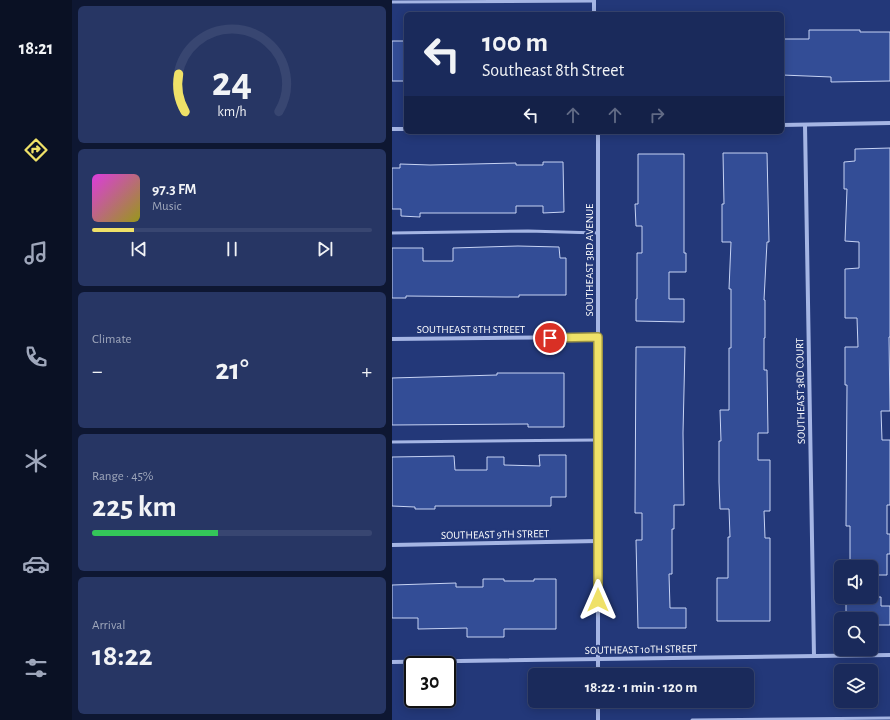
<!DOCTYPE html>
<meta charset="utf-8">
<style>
:root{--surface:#1a2a5b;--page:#273664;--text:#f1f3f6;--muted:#9fa7bb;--line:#384671;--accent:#efe168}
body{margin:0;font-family:"Alegreya Sans",sans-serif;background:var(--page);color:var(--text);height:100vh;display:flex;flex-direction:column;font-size:15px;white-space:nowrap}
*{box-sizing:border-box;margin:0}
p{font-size:13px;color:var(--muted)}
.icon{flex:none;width:22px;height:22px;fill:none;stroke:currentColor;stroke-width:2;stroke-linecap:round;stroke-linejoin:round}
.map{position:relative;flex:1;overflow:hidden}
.details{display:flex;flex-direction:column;gap:6px;padding:6px;background:#0e1732;width:320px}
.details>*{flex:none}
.guide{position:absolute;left:12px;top:12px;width:380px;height:122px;border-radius:6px;box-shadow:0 2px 10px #0003,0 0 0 1px var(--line);background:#1a2a5b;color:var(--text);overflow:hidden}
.buttons{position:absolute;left:442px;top:560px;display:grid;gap:8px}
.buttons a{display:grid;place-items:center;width:44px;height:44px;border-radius:6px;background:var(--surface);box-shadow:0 2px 10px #0003,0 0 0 1px var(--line);font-size:20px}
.speed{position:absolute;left:12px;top:656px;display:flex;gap:8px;font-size:20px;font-weight:700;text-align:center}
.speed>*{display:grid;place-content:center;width:52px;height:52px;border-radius:50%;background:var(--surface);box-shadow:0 2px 10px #0003,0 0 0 1px var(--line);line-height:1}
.speed .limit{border:2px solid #111;border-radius:6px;background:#fff;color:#111}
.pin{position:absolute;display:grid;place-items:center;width:34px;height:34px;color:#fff;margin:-17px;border:2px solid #fff;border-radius:50%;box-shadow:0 1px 4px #0007}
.me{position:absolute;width:44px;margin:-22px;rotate:0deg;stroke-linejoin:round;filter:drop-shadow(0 0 3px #0008)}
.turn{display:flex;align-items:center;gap:14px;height:84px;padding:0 12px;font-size:18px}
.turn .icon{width:52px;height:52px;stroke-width:2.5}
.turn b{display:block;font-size:28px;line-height:34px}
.lanes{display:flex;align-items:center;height:38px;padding:0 12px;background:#0003;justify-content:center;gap:20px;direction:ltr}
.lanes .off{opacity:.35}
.big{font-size:30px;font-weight:700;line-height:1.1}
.details .tile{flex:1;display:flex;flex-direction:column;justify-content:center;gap:6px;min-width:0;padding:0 14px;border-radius:6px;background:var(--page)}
.details .dial{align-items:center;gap:0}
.dial svg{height:104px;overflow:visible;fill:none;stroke:var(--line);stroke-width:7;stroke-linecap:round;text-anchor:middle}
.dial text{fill:var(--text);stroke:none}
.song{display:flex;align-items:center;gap:12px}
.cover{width:48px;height:48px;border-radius:6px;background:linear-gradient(135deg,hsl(300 70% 55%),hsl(60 70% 35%))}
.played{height:4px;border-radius:2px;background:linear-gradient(90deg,var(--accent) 15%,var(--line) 15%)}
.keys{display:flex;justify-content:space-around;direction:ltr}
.heat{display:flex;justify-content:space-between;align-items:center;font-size:22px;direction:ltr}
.charge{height:6px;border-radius:3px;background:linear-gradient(90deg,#34c759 45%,var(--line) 0)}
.trip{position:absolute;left:136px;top:668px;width:226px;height:40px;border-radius:6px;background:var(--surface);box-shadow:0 2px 10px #0003,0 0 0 1px var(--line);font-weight:700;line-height:40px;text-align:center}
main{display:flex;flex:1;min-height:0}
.tab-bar{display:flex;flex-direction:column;width:72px;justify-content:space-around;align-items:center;background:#0a1124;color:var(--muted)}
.tab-bar .icon{width:28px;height:28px}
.tab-bar .current{color:var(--accent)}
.tab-bar b{font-size:18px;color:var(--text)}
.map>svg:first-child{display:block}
.building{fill:#334d96;stroke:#c7d3f4}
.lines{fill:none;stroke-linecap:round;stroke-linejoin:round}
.lane{stroke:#a5b5e4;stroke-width:3}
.street{stroke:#a5b5e4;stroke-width:4}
.route-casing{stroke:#9b9244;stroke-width:10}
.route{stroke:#efe168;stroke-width:7}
.labels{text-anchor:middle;stroke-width:4;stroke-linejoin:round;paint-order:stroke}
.street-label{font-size:11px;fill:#fff;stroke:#233879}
</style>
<main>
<nav class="tab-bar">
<b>18:21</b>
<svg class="icon current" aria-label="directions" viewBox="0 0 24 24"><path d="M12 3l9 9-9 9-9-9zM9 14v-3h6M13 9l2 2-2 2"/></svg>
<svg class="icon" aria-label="music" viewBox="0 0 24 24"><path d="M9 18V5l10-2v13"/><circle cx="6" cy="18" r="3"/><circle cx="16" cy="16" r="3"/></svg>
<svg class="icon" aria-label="phone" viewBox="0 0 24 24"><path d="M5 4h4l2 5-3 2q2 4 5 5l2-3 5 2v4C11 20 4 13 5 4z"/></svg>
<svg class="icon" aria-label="climate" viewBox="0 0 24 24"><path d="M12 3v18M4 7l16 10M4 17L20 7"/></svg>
<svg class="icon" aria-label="car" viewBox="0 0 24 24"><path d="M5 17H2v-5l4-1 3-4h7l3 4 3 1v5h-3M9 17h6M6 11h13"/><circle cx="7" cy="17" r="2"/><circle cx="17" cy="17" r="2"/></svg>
<svg class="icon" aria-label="filters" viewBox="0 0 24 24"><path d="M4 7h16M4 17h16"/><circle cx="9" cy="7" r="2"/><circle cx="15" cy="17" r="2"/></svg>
</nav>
<section class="details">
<div class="tile dial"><svg viewBox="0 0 100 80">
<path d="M14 69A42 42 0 1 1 86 69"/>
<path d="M14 69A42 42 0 0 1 9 40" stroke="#efe168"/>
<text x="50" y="56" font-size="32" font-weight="700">24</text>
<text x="50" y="72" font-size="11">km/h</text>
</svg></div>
<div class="tile">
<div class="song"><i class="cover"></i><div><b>97.3 FM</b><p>Music</p></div></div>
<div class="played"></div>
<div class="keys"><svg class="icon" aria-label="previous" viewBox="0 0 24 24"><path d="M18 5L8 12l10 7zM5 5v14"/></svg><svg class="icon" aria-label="pause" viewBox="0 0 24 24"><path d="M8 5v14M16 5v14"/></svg><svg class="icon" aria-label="next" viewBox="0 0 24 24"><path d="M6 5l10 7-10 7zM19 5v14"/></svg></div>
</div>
<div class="tile"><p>Climate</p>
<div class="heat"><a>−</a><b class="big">21°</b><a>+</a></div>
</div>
<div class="tile"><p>Range · 45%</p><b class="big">225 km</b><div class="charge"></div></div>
<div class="tile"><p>Arrival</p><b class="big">18:22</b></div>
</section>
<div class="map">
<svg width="498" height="720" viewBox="0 0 498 720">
<rect width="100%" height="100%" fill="#233879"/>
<!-- building -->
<g class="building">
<path d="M417 30H468V32H498V81L439 82V77L390 75V39H417Z"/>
<rect x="0" y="41" width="14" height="40"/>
<path d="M498 148V337H497L498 411H489L490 440H498V505H495V534H498V554H495V575H479V567H458V526H454L455 385H453V347H466L465 318H453V269L467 268V242L453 241 455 189H452V162L463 161V149Z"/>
<path d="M331 153H375L377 242H375L372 300H373V338H372V370H375L376 433H366V460H378V511H372L373 538H378V621H325V578H336V537H338L337 509H328L327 482V441H329L328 410H337V348H339V289H337L339 242H330V204H332Z"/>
<path d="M246 154H292V253H294V272H277V299H292V322L244 321V299H245V253H250V226H244L243 204H246Z"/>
<path d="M151 162H171L172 212 151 213V206H124V213H28V217L9 216V209H0V168H8V164L38 165 124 163V165H151Z"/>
<path d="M126 246 167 247 168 258H174V295H127V297H113L14 296V298H0V248H31V261H61V248Z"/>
<path d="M244 347H293L291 433 292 505H282V529H280V574H277L278 608H294V628H246L244 540H250V513H243Z"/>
<path d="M105 373H172V427H136V424L0 425V378L105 375Z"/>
<path d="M147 455H174V497H159V506H43V509H23V507L0 506V457L62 456 63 470H95V457H112V465L148 466Z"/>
<path d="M91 579H112V581H142V579H164V629H112V637H75V628L26 629V618H0V585L64 583V587H91Z"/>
<path d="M454 597H489V606H498V625H479V619H454Z"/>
</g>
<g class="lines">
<!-- lane -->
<g class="lane">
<path d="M0 2 202 1"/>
<path d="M0 233 136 231 206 233"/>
<path d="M0 442 206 440"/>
<path d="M300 720 498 718"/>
</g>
<!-- street -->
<g class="street">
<path d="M202 0V14"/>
<path d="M390 125 498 123"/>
<path d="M413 125 422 656"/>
<path d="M0 129H14"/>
<path d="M206 132V675"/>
<path d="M0 339 206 337"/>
<path d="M0 545 206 541"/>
<path d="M0 662 498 655"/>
<path d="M206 701V720"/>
</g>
</g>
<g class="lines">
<!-- route casing -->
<g class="route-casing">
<path id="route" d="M158 338 206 337V600"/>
</g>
<!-- route -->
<use href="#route" class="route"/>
</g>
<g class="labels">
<!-- street labels -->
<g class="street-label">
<text transform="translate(197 260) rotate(-90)" y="4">SOUTHEAST 3RD AVENUE</text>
<text x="79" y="333">SOUTHEAST 8TH STREET</text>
<text transform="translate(408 391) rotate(-91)" y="4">SOUTHEAST 3RD COURT</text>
<text transform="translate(103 534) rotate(-1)" y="4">SOUTHEAST 9TH STREET</text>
<text transform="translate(249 649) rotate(-1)" y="4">SOUTHEAST 10TH STREET</text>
</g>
</g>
</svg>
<div class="buttons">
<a><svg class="icon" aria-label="sound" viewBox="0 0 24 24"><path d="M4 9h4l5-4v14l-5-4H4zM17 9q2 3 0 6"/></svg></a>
<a><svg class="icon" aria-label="search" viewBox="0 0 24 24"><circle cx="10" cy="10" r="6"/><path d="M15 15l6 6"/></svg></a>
<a><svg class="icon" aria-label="layers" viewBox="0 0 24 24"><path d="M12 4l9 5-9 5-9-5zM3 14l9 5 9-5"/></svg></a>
</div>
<div class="speed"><div class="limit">30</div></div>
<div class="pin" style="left:158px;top:338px;background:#d93025"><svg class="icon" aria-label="arrive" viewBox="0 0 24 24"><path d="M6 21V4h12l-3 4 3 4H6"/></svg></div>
<svg class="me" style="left:206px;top:600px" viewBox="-20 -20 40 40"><path d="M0-17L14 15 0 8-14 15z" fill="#efe168" stroke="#fff" stroke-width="4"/></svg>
<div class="trip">18:22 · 1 min · 120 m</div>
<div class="guide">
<div class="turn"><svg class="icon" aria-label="left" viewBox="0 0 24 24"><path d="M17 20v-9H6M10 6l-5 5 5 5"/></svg><div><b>100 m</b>Southeast 8th Street</div></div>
<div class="lanes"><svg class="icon" aria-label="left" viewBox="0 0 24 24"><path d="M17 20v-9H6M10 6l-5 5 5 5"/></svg><svg class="icon off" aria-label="ahead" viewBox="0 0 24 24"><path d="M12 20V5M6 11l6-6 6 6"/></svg><svg class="icon off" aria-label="ahead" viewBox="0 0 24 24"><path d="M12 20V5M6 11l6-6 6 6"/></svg><svg class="icon off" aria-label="right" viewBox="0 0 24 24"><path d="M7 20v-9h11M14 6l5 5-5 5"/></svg></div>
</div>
</div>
</main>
